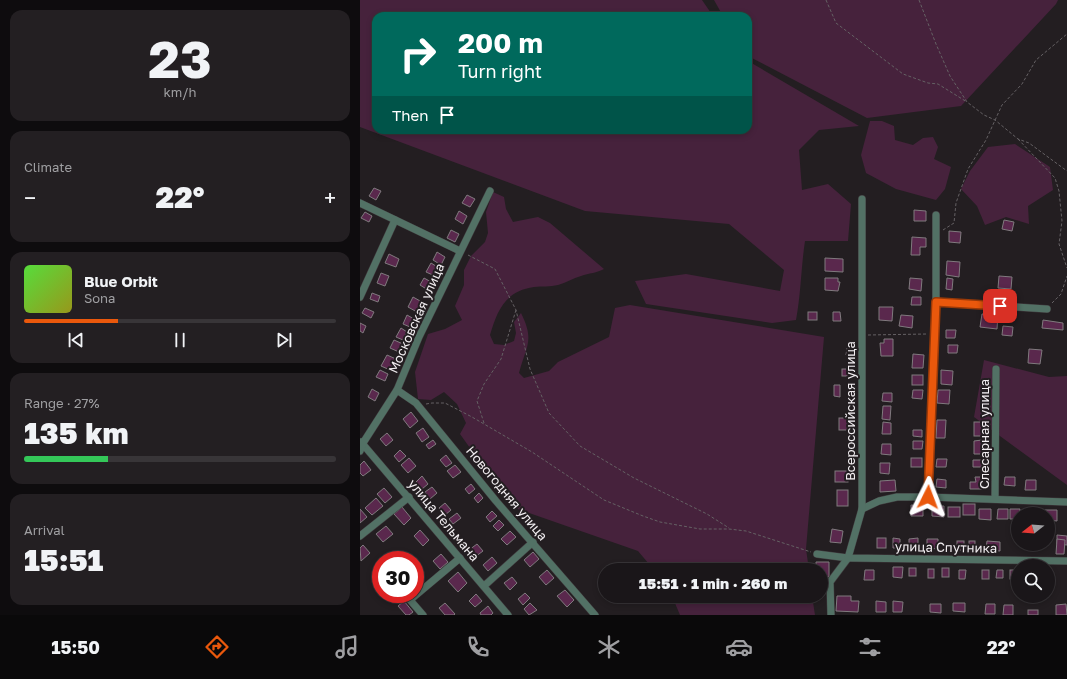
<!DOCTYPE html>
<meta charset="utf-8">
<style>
:root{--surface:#1a1619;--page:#231f22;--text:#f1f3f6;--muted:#9f9fa2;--line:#383538;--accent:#ea580c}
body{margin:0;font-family:"Golos Text",sans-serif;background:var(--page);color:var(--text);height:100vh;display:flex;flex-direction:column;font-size:15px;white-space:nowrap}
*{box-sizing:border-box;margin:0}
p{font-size:13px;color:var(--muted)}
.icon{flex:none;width:22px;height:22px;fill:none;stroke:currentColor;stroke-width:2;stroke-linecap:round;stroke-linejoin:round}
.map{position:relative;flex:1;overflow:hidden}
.details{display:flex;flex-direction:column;gap:10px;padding:10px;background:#0e0c0e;width:360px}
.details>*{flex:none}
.guide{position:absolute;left:12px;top:12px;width:380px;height:122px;border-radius:12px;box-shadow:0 2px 6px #0003,0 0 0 1px var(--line);background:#00695c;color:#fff;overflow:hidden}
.needle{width:26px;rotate:253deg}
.controls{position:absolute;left:651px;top:507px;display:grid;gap:8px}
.controls a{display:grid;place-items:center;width:44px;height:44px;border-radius:50%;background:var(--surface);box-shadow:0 2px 6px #0003,0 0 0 1px var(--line);font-size:20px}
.speed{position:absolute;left:12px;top:551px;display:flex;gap:8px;font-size:20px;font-weight:700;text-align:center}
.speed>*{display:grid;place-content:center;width:52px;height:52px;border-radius:50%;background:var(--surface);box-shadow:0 2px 6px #0003,0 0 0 1px var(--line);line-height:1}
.speed .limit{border:6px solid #d22;background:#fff;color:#111}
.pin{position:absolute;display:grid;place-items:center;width:34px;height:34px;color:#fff;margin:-17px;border-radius:8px;box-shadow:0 2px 6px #0006}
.me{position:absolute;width:44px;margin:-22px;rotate:3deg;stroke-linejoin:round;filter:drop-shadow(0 0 3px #0008)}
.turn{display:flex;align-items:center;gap:14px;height:84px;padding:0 20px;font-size:18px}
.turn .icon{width:52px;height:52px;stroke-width:2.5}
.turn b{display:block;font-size:28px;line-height:34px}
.then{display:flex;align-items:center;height:38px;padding:0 20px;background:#0003;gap:8px;font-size:15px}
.big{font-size:30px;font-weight:800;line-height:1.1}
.details .tile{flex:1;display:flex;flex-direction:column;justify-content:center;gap:6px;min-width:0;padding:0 14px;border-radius:12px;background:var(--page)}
.details .dial{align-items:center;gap:0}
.dial b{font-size:52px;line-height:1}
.song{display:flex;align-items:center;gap:12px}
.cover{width:48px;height:48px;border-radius:6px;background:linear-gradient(135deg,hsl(110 70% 55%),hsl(60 70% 35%))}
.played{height:4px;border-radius:2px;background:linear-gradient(90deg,var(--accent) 30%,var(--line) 30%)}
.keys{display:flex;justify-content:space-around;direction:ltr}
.heat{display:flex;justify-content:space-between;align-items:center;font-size:22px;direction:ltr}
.charge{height:6px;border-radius:3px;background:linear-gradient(90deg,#34c759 27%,var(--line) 0)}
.trip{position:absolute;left:238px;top:563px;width:230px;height:40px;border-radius:20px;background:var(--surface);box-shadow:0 2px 6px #0003,0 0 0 1px var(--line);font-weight:800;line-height:40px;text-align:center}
.menu{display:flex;height:64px;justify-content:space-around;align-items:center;background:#0a090a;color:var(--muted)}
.menu .icon{width:28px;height:28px}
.menu .active{color:var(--accent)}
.menu b{font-size:18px;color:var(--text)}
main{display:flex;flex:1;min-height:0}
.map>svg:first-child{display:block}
.green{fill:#46223c}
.building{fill:#5a284d;stroke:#807a7e}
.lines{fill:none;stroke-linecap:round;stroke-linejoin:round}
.minor-casing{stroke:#403b3e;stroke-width:8}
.path{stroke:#656164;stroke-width:1;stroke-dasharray:3 2;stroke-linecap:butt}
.minor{stroke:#527165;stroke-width:7}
.route-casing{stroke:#983908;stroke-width:10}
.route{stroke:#ea580c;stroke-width:7}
.labels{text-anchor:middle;stroke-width:4;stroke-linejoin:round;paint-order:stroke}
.street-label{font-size:13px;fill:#f2eef1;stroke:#231e21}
</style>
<main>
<section class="details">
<div class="tile dial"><b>23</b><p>km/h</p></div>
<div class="tile"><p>Climate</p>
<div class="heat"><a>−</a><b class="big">22°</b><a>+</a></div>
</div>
<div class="tile">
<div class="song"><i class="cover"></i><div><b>Blue Orbit</b><p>Sona</p></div></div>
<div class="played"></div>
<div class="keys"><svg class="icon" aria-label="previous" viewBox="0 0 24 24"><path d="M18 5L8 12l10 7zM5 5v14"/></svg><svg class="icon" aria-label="pause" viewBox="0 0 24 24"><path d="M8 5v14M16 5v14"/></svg><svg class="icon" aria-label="next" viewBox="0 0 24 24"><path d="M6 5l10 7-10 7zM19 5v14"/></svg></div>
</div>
<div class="tile"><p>Range · 27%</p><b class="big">135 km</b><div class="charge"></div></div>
<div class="tile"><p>Arrival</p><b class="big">15:51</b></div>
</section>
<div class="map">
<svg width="707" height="615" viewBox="0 0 707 615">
<rect width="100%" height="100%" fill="#231e21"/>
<!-- green -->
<g class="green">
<path d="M0 0H342L353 16H16V130H388V61L499 126 459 130 439 150 442 190 468 184 491 204 488 241H445C441 267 441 294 436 320L412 323 286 304 275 281 326 274 420 291 424 270 369 224 225 211 0 127Z"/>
<path d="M354 0H698L696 4 601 106 507 118 388 56V16H363Z"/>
<path d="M510 121H522L534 126 535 140 553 145 563 138 573 137 578 147 574 159 591 167 585 189 576 200 536 189 506 173 501 155Z"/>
<path d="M655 144 690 167 693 190 668 206 669 224 646 217 625 225 617 206 601 189 610 171 628 147Z"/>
<path d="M133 192 144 197 146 209 153 222 178 217 190 223 244 269C237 273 229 273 221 276 213 278 206 283 198 285 190 287 182 286 174 287 145 291 137 311 130 335L134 344 144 345 154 341 156 333 154 322 161 313C175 341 166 346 159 373L164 378 189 371 198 362 249 337 255 308 270 305 464 337 446 549 449 570H294L278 551 152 507 100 434 106 423 97 404 84 392 71 400 58 399 55 372 68 334 85 329 102 320 95 306 104 285V270L111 256 125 242 128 233 126 212Z"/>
<path d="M624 360 689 377 707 376V485L614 417Z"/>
<path d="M312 596H452L455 615H320Z"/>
</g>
<!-- building -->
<g class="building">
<path d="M14 188 21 191 16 200 9 196Z"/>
<path d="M107 195 115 199 110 207 102 203Z"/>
<path d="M554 210 566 211V221H554Z"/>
<path d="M99 211 107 216 103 224 95 219Z"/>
<path d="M5 212 12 216 9 222 1 218Z"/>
<path d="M644 220 654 222 652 231 642 229Z"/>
<path d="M91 230 99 234 95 242 87 238Z"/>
<path d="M589 231 601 232 600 243 589 242Z"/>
<path d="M552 237 566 238V247H560V255H551Z"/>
<path d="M77 252 85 257 81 265 73 260Z"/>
<path d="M29 254 39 259 36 267 25 263Z"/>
<path d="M465 258 483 259V272L465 271Z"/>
<path d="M587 261 600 262 599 277 586 275Z"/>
<path d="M71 263 79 268 75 276 66 272Z"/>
<path d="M21 273 29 276 25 286 17 283Z"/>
<path d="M639 276 652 277 651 289 638 288Z"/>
<path d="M64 278 73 283 68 290 60 285Z"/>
<path d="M465 278H478V282H480L478 291 465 290Z"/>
<path d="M550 278 562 279 561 291 549 289Z"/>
<path d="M587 278 593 279 592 290 586 289Z"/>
<path d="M12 293 20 296 18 302 10 299Z"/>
<path d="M53 297 62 302 57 312 48 307Z"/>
<path d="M552 297H561V305H551Z"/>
<path d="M519 307H533L532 321 519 320Z"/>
<path d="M5 308 14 312 11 318 2 313Z"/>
<rect x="448" y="312" width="9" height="8"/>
<path d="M473 312H480L481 321H473Z"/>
<path d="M622 314 638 315 637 329 620 327Z"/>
<path d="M47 315 54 319 50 327 43 324Z"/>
<path d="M541 315 553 316 552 328 539 326Z"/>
<path d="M683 320 703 323V330L682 328Z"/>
<path d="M0 323 6 326 3 333 0 331Z"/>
<path d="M643 326 653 327 652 336 642 335Z"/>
<path d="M41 328 47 332 43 340 36 337Z"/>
<path d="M586 330H596L595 338H586Z"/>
<path d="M524 339H533V356H521L520 343H524Z"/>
<path d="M34 340 43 344 39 352 30 348Z"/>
<path d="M588 345H598L597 353H588Z"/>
<path d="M487 348H493V356L486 355Z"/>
<path d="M669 349 682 350 680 364 668 363Z"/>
<path d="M553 354 564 355 563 368H552Z"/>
<path d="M27 355 36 359 30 370 21 366Z"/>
<rect x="482" y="369" width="7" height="7"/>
<path d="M20 370 28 374 25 381 16 377Z"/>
<path d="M581 370 593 371 592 385 581 384Z"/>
<rect x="552" y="375" width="11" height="10"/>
<path d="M474 385H480V397L474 396Z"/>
<path d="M12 389 19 393 15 401 8 397Z"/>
<path d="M553 390H563L562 399 552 398Z"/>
<path d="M578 390H590L589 404 577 403Z"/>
<path d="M523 393H532V402L522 401Z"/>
<path d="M523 406H531L530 420 522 419Z"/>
<path d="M51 412 58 421 50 428 43 419Z"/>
<rect x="479" y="418" width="9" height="12"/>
<path d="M577 420H586L585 438H576Z"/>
<path d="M523 422 531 423V434H522Z"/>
<rect x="614" y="422" width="9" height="14"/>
<path d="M63 428 69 437 62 442 56 433Z"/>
<path d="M553 430H562V437L553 436Z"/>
<path d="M27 433 33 440 26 446 20 439Z"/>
<path d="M73 440 76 444 69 449 66 445Z"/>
<path d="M622 440V454H614V441Z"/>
<path d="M553 441H563L562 449H553Z"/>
<path d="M522 444H531V455L521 454Z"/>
<path d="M40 450 46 456 39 462 34 456Z"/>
<path d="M86 455 92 463 86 467 80 460Z"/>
<path d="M49 458 56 466 48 473 41 465Z"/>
<rect x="551" y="458" width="11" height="9"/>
<path d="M577 459H587L586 467H576Z"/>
<path d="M613 460H621L622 467H613Z"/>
<path d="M4 461 11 470 3 476 0 473V465Z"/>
<path d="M520 463H530L529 474 520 473Z"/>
<path d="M95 465 101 472 93 478 87 471Z"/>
<rect x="475" y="471" width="13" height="11"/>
<path d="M62 476 68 484 62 489 56 482Z"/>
<path d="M615 477H622V489H610V482H616Z"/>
<path d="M645 477H655V486L644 485Z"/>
<path d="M577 479 586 480V488L576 487Z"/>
<path d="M535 480 536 491 520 492V481Z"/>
<path d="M666 480H676V490H665Z"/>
<path d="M111 484 115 489 109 494 105 489Z"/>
<path d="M72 487 77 493 70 499 65 492Z"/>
<path d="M24 488 32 497 25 503 17 494Z"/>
<rect x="477" y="490" width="11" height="16"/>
<path d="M119 493 123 498 118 503 114 498Z"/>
<path d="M16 498 23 506 12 515 5 508Z"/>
<path d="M85 503 91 510 85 515 79 508Z"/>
<rect x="603" y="504" width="12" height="11"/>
<path d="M551 505 563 506V516H551Z"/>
<path d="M572 506H584V517L572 516Z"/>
<path d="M42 507 51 518 44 525 34 514Z"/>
<rect x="588" y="507" width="12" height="10"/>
<path d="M0 509 7 517 0 523Z"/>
<path d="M619 509H631V520L619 519Z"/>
<path d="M638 509H648V519H637Z"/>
<path d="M650 509H660L658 519H650Z"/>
<path d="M668 510 679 511V514H668Z"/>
<path d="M685 510H697V521L688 520V514H685Z"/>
<path d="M132 511 137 516 130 522 126 517Z"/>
<path d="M97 513 101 518 93 524 89 519Z"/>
<path d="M139 520 144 525 138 531 133 526Z"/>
<path d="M26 526 33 534 23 542 16 534Z"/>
<path d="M472 529 483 531 481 543 470 542Z"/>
<path d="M60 530 69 540 63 546 54 536Z"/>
<path d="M150 531 156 537 147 545 141 539Z"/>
<path d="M697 535 707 536V545L697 544Z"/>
<rect x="517" y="538" width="9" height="10"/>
<path d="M533 538 540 539V548H533Z"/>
<path d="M558 538V548H549V539Z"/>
<path d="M567 539H578V549L567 548Z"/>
<path d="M697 539 705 540 704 554H696Z"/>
<rect x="597" y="541" width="7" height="9"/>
<rect x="609" y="541" width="6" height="9"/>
<path d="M627 541 640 542V551L626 550Z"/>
<path d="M117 544 123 551 115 557 109 550Z"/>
<path d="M3 545 10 553 1 561 0 548Z"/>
<path d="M173 552 179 559 170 567 164 560Z"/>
<path d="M81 554 88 562 80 569 73 561Z"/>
<path d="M132 557 137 563 128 571 123 565Z"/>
<path d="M456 562H469V577H461V570H456Z"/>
<path d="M533 567H543L542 578 533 577Z"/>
<rect x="549" y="568" width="7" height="8"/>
<rect x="582" y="568" width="7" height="9"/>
<rect x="568" y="569" width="6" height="9"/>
<path d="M187 570 194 578 186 585 179 577Z"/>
<path d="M505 570H514V580H504Z"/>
<path d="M599 570H606L605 579H599Z"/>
<rect x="622" y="570" width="7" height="9"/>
<path d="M637 570H643V578H636Z"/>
<rect x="650" y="570" width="6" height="9"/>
<path d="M98 572 107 583 98 592 88 581Z"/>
<path d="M152 577 157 583 150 590 144 583Z"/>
<path d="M205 590 214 600 207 607 197 596Z"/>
<path d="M165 593 170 598 163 605 158 599Z"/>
<path d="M116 594 122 601 115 607 109 601Z"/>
<path d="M477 596H491V601H499L498 612 476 611Z"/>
<path d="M44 601 53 612 49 615H46L38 606Z"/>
<path d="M516 601 526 602V612H516Z"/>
<path d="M533 601 543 602 542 612H533Z"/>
<path d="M85 603 95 614 94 615H85L79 608Z"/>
<path d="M170 603 177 610 169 615 164 609Z"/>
<path d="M593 603H605V612L593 611Z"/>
<path d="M570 604H581V613L570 612Z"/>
<path d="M626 604H635V614H625Z"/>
<path d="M706 604 707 615H696V605Z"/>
<path d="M644 605H653V615H643Z"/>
<path d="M128 606 133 613 131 615H121L120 613Z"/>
<rect x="668" y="610" width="10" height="5"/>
</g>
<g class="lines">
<!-- minor casing -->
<g class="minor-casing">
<g id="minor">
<path d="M0 203 100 251"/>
<path d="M0 297 35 220"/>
<path d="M576 302 687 309"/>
<path d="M37 390 56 403 136 501 235 615"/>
<path d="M1 442 148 615"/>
<path d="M0 451 3 443 37 390 59 337 130 191"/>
<path d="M568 497 576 302V215"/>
<path d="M635 499 636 369"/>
<path d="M502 509 519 501 537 497H568L707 502"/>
<path d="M0 536 49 497"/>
<path d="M457 554 488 558 707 561"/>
<path d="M124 586 173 542"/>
<path d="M63 615 50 600 100 558"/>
<path d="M471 615 470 582 488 558 502 509V199"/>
</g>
</g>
<!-- path -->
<g class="path">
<path d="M466 0 476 23 543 74 568 83 578 84 607 102"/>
<path d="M559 0 576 44 590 76 607 102 624 115 635 120 658 139 669 143 707 171"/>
<path d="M658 139 695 178 699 191 702 221 699 244 707 268"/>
<path d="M583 230 594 223 596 203 608 169 626 140 642 105 662 84 676 60 707 34"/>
<path d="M108 255 135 269 156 310 170 369 189 413 220 446 274 478 347 514 369 528"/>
<path d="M692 303 701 294 707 276"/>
<path d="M508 335 567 334"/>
<path d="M66 404 72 403H85L112 417 172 452 244 500 283 516 300 522 340 529H369L386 531 451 552"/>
<path d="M124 423 117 401 124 384 141 359 156 310"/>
</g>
<!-- minor -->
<use href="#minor" class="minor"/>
</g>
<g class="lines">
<!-- route casing -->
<g class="route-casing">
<path id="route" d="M568 497 576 302 640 306"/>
</g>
<!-- route -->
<use href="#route" class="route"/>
</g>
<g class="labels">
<!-- street labels -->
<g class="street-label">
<text transform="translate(56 318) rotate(-66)" y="5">Московская улица</text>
<text transform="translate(490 411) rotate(-90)" y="5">Всероссийская улица</text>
<text transform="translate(624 434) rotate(-90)" y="5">Слесарная улица</text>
<text transform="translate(147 493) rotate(50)" y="5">Новогодняя улица</text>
<text transform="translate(84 520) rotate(50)" y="5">улица Тельмана</text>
<text transform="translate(586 547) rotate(1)" y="5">улица Спутника</text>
</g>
</g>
</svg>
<div class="controls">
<a><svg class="needle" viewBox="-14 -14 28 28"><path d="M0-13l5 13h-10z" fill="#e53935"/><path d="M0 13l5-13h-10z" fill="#9f9fa2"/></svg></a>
<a><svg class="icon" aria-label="search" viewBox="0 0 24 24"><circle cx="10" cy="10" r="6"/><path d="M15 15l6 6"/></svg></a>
</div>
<div class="speed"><div class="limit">30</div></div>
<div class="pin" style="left:640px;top:306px;background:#d93025"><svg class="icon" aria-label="arrive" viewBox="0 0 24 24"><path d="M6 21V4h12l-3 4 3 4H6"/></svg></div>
<svg class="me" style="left:568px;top:497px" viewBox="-20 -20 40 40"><path d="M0-17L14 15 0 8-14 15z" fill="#ea580c" stroke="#fff" stroke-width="4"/></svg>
<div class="trip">15:51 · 1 min · 260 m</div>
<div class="guide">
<div class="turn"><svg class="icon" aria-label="right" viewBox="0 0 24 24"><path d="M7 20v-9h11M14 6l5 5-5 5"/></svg><div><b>200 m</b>Turn right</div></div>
<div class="then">Then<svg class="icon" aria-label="arrive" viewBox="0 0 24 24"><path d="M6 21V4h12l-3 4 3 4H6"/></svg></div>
</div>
</div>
</main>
<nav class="menu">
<b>15:50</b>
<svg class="icon active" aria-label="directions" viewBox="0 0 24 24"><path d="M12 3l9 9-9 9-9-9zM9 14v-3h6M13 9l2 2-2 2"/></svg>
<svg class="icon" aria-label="music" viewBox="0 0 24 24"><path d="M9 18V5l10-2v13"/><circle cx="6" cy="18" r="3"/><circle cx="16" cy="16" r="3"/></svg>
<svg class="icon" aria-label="phone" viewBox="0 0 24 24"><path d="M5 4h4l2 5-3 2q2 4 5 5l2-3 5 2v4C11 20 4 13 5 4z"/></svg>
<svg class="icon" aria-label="climate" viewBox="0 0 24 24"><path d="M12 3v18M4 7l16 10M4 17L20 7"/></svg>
<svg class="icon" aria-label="car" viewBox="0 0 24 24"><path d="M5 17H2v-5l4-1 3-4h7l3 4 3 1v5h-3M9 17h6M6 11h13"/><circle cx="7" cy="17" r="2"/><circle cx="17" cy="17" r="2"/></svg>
<svg class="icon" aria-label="filters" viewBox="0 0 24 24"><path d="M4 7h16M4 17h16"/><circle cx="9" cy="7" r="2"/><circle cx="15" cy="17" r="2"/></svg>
<b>22°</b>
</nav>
